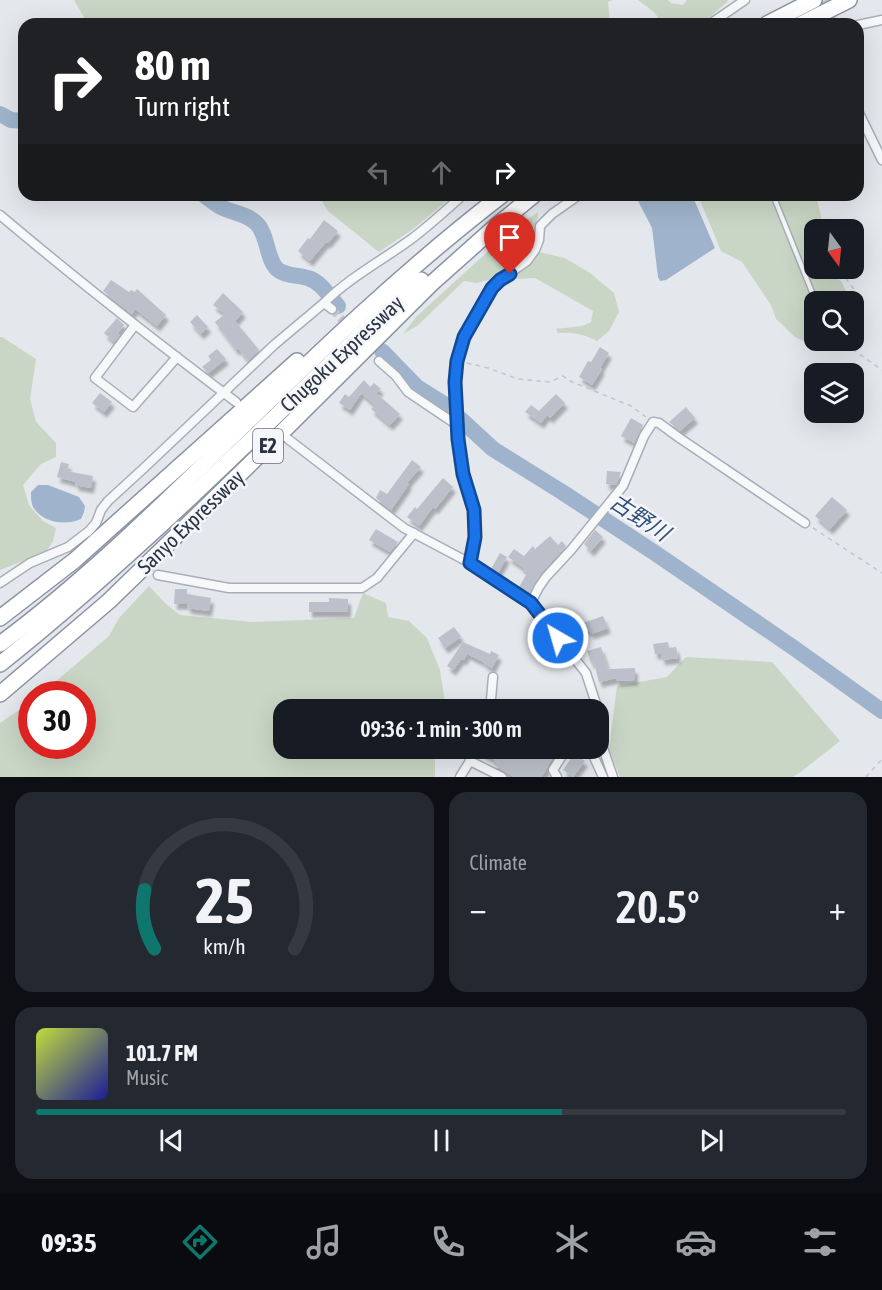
<!DOCTYPE html>
<meta charset="utf-8">
<style>
:root{--surface:#171b24;--page:#242831;--text:#f1f3f6;--muted:#9ea1a6;--line:#363941;--accent:#0f766e}
body{margin:0;font-family:"Asap Condensed","Noto Sans JP",sans-serif;background:var(--page);color:var(--text);height:100vh;display:flex;flex-direction:column;font-size:22px;white-space:nowrap}
*{box-sizing:border-box;margin:0}
p{font-size:20px;color:var(--muted)}
.icon{flex:none;width:33px;height:33px;fill:none;stroke:currentColor;stroke-width:2;stroke-linecap:round;stroke-linejoin:round}
.map{position:relative;height:777px;overflow:hidden}
.drawer{display:flex;flex-direction:column;gap:15px;padding:15px;background:#0d0f14;flex:1}
.drawer>*{flex:none}
.hud{position:absolute;left:18px;top:18px;width:846px;height:183px;border-radius:18px;box-shadow:0 6px 24px #0002;background:#202124;color:#fff;overflow:hidden}
.needle{width:39px;rotate:165deg}
.fabs{position:absolute;left:804px;top:219px;display:grid;gap:12px}
.fabs a{display:grid;place-items:center;width:60px;height:60px;border-radius:12px;background:var(--surface);box-shadow:0 6px 24px #0002;font-size:30px}
.speed{position:absolute;left:18px;top:681px;display:flex;gap:12px;font-size:30px;font-weight:700;text-align:center}
.speed>*{display:grid;place-content:center;width:78px;height:78px;border-radius:50%;background:var(--surface);box-shadow:0 6px 24px #0002;line-height:1}
.speed .limit{border:9px solid #d22;background:#fff;color:#111}
.pin{position:absolute;display:grid;place-items:center;width:51px;height:51px;color:#fff;margin:-62px -26px;border-radius:50% 50% 50% 0;rotate:-45deg;box-shadow:0 0 6px #0007}
.pin .icon{rotate:45deg}
.me{position:absolute;width:66px;margin:-33px;rotate:322deg;stroke-linejoin:round;filter:drop-shadow(0 0 4px #0008)}
.turn{display:flex;align-items:center;gap:21px;height:126px;padding:0 18px;font-size:27px}
.turn .icon{width:78px;height:78px;stroke-width:2.5}
.turn b{display:block;font-size:42px;line-height:51px}
.lanes{display:flex;align-items:center;height:57px;padding:0 18px;background:#0003;justify-content:center;gap:30px;direction:ltr}
.lanes .off{opacity:.35}
.big{font-size:45px;font-weight:600;line-height:1.1}
.drawer .card{flex:1;display:flex;flex-direction:column;justify-content:center;gap:9px;min-width:0;padding:0 21px;border-radius:18px;background:var(--page)}
.drawer .dial{align-items:center;gap:0}
.dial svg{height:156px;overflow:visible;fill:none;stroke:var(--line);stroke-width:7;stroke-linecap:round;text-anchor:middle}
.dial text{fill:var(--text);stroke:none}
.song{display:flex;align-items:center;gap:18px}
.cover{width:72px;height:72px;border-radius:9px;background:linear-gradient(135deg,hsl(70 70% 55%),hsl(240 70% 35%))}
.played{height:6px;border-radius:3px;background:linear-gradient(90deg,var(--accent) 65%,var(--line) 65%)}
.keys{display:flex;justify-content:space-around;direction:ltr}
.heat{display:flex;justify-content:space-between;align-items:center;font-size:33px;direction:ltr}
.drawer .tiles{flex:1;display:grid;gap:15px;grid-template-columns:1fr 1fr}
.card:last-child{grid-column:span 2}
.trip{position:absolute;left:273px;top:699px;width:336px;height:60px;border-radius:18px;background:var(--surface);box-shadow:0 6px 24px #0002;font-weight:600;line-height:60px;text-align:center}
.tabs{display:flex;height:96px;justify-content:space-around;align-items:center;background:#090b0e;color:var(--muted)}
.tabs .icon{width:42px;height:42px}
.tabs .on{color:var(--accent)}
.tabs b{font-size:27px;color:var(--text)}
.map>svg:first-child{display:block}
.green{fill:#c9d6c5}
.water{fill:#9fb4cc}
.lines{fill:none;stroke-linecap:round;stroke-linejoin:round}
.river{stroke:#9fb4cc;stroke-width:16}
.building{fill:#bbc0ca;filter:url(#shadow)}
.minor-tunnel{stroke:#bfc3cb;stroke-width:8;stroke-dasharray:8 4;stroke-linecap:butt}
.service-casing{stroke:#a9aeb7;stroke-width:7}
.minor-casing{stroke:#a9aeb7;stroke-width:11}
.motorway-casing{stroke:#8b94a3;stroke-width:18}
.path{stroke:#c2c5cb;stroke-width:1.5;stroke-dasharray:4.5 4.5;stroke-linecap:butt}
.service{stroke:#f7f8fa;stroke-width:4}
.minor{stroke:#f7f8fa;stroke-width:8}
.motorway{stroke:#fff;stroke-width:15}
.route-casing{stroke:#114b97;stroke-width:15}
.route{stroke:#1a73e8;stroke-width:10}
.labels{text-anchor:middle;stroke-width:5;stroke-linejoin:round;paint-order:stroke}
.shield{fill:#f4f6f9;stroke:#676e7b;stroke-width:1.5}
.shield-label{font-size:20px;font-weight:bold;fill:#2b3445}
.street-label{font-size:21px;fill:#2b3445;stroke:#f4f6f9}
.water-label{font-size:22px;font-style:italic;fill:#34527a;stroke:#f4f6f9}
</style>
<div class="map">
<svg width="882" height="777" viewBox="0 0 882 777">
<defs>
<filter id="shadow"><feDropShadow dx="3" dy="5.5" stdDeviation="1.5" flood-color="#0004"/></filter>
</defs>
<rect width="100%" height="100%" fill="#e4e7ec"/>
<!-- green -->
<g class="green">
<path d="M74 0H613L608 2 610 24H93L86 21Z"/>
<path d="M638 0H668L671 3 683 5 687 0H727L728 1 702 24H663L654 12Z"/>
<path d="M318 195H454L413 229 379 252 328 211Z"/>
<path d="M698 195H816L824 229 814 230V268L826 269 841 281 851 301 814 302V340L817 341 808 343 795 337 776 319 771 305 742 262 721 251Z"/>
<path d="M538 212V218L532 231 531 248 539 252 565 258 590 273 614 293 619 312 609 331 597 341C583 334 574 332 558 333L556 329 582 326 591 322 593 311 535 278 518 279 503 274 492 279 476 283 464 281 417 326 403 334 416 317 506 235Z"/>
<path d="M0 337H2L36 359 30 399 36 422 56 443V457L41 464 23 485 29 505 43 521 56 528 53 541 46 552 0 570Z"/>
<path d="M149 586 166 604 180 615 252 622 354 618 363 593 386 603 388 617 409 621 427 638 440 670 446 709 284 710V748L438 749 435 761V777H0V723L31 702 32 746H82V694H41L109 636 119 618Z"/>
<path d="M686 657 772 662 840 741 798 774 792 777H620L609 749 617 686 667 677Z"/>
</g>
<!-- water -->
<g class="water">
<path d="M635 195H692L715 248 666 280 660 281 658 277 652 228Z"/>
<path d="M38 485H48L79 497 85 506 84 512 81 519C65 526 43 523 33 507 31 503 31 497 31 492Z"/>
</g>
<g class="lines">
<!-- river -->
<g class="river">
<path d="M0 114 11 120 24 121"/>
<path d="M204 195C210 199 216 205 223 208 234 213 247 214 256 223 268 234 266 258 277 269 285 276 299 275 308 278 321 282 329 296 338 306"/>
<path d="M382 351 417 387 444 404 493 449 562 492 655 553 794 648 882 711"/>
</g>
</g>
<!-- building -->
<g class="building">
<path d="M324 220 338 231 328 243 326 242 310 261 298 251 308 238 310 239Z"/>
<path d="M111 280 129 292 131 290 135 292 137 289 166 315 157 326 135 309 132 314 103 291Z"/>
<path d="M223 293 243 312 235 321 259 350 248 361 238 348 236 350 215 322 225 314 213 305Z"/>
<path d="M197 315 208 327 201 334 190 322Z"/>
<path d="M117 318 124 325 118 333 120 335 114 342 104 333Z"/>
<path d="M600 347 609 353 600 368 602 369 592 385 579 377 588 361 591 362Z"/>
<path d="M217 349 226 359 208 373 202 367 211 360 208 356Z"/>
<path d="M364 380 370 387 374 383 381 389 376 393 400 414 390 425 371 409 375 405 361 393 350 410 339 403 345 394 349 397Z"/>
<path d="M100 393 112 402 104 412 92 403Z"/>
<path d="M556 394 565 403 550 418 547 415 541 423 525 412 531 405 539 411Z"/>
<path d="M686 407 695 418 680 431 669 422Z"/>
<path d="M631 418 643 425 634 443 621 436Z"/>
<path d="M412 460 421 467 407 483 409 484 391 510 376 498 380 490 387 494Z"/>
<path d="M61 462 69 464 67 471 93 476 91 488 75 485 76 482 57 477Z"/>
<path d="M607 471 621 472 616 485 606 484Z"/>
<path d="M443 478 453 487 435 509 433 507 419 526 407 517 415 507 417 509Z"/>
<path d="M832 497 847 510 830 529 815 516Z"/>
<path d="M376 529 398 542 390 552 369 540Z"/>
<path d="M595 530 603 537 591 551 584 544Z"/>
<path d="M550 536 558 545 562 541 566 546 541 573 529 594 519 587 526 575 523 573 525 569 508 557 514 549 524 556 533 546 535 549Z"/>
<path d="M500 553 507 557 498 573 491 569Z"/>
<path d="M175 589H187V594L211 598 209 611 187 608 188 604H174Z"/>
<path d="M329 598 348 599V612H309V602H329Z"/>
<path d="M603 616 608 628 591 634 589 630 570 635 567 624 579 620 580 624Z"/>
<path d="M454 627 461 637 445 648 438 638Z"/>
<path d="M463 642 490 654 491 651 499 655 492 668 484 664 485 663 467 654 464 660 461 659 453 670 447 666Z"/>
<path d="M668 642 669 648 676 647 678 658 662 660 661 654H655L653 644Z"/>
<path d="M601 647 608 669 635 668V680L616 681V678L599 682 594 662 591 663 587 651Z"/>
<path d="M482 748H495L509 756 513 748H551L556 751 542 777H514L493 764 495 760 481 753Z"/>
<path d="M574 754 585 761 573 777 563 770Z"/>
</g>
<g class="lines">
<!-- minor-tunnel -->
<g class="minor-tunnel">
<path d="M825 0 835 24"/>
<path d="M332 309 351 329"/>
</g>
<!-- service casing -->
<g class="service-casing">
<path id="service" d="M773 195 816 302"/>
</g>
<!-- minor casing -->
<g class="minor-casing">
<g id="minor">
<path d="M710 24 745 0"/>
<path d="M858 25 882 20"/>
<path d="M858 111 882 160"/>
<path d="M0 215C77 280 156 342 236 402"/>
<path d="M324 303C349 278 381 261 410 240 429 226 446 210 463 195"/>
<path d="M135 325 95 378 133 407 177 357"/>
<path d="M379 361 396 376 408 392 457 425"/>
<path d="M288 439 404 528 470 563 531 603 586 673 598 710"/>
<path d="M470 563 475 536 474 510 463 474 458 439 455 382 457 361 464 337 492 289 500 280 527 261 535 250 539 240 540 226 552 214 579 195"/>
<path d="M158 575 229 588H362L377 578 414 533"/>
<path d="M0 583 30 563 68 547 89 531 96 523 101 510 108 501 144 468 274 345 324 303 332 309"/>
<path d="M531 603 539 587 546 577 571 550 623 486 644 436 653 422 659 423 678 437 805 523"/>
<path d="M490 710 493 677"/>
<path d="M598 714 601 742 613 777"/>
<path d="M593 755 603 777"/>
<path d="M470 761 476 748"/>
<path d="M460 777 470 761 502 777"/>
<path d="M557 777 553 770 567 748"/>
</g>
</g>
<!-- motorway casing -->
<g class="motorway-casing">
<g id="motorway">
<path d="M767 24 814 0"/>
<path d="M801 24 849 0"/>
<path d="M0 618 75 560 297 361"/>
<path d="M0 644C84 582 159 508 234 435 320 351 407 268 502 195"/>
<path d="M0 664C67 611 130 554 192 496 269 424 342 349 421 280"/>
<path d="M0 694 109 601 249 465 431 284 496 226 534 195"/>
</g>
</g>
<!-- path -->
<g class="path">
<path d="M840 271C851 285 868 304 862 324 860 328 856 333 854 336"/>
<path d="M839 340 843 344H849"/>
<path d="M852 340 851 344 855 351 882 370"/>
<path d="M467 363 488 368 518 379 550 382 563 376 570 381 631 406 646 417"/>
<path d="M813 528 882 573"/>
<path d="M866 777 882 759"/>
</g>
<!-- service -->
<use href="#service" class="service"/>
<!-- minor -->
<use href="#minor" class="minor"/>
<!-- motorway -->
<use href="#motorway" class="motorway"/>
</g>
<g class="lines">
<!-- route casing -->
<g class="route-casing">
<path id="route" d="M510 274 500 280 492 288 464 337 457 361 455 382 458 439 463 474 474 510 475 537 470 563 531 603 558 638"/>
</g>
<!-- route -->
<use href="#route" class="route"/>
</g>
<g class="labels">
<!-- shield labels -->
<rect class="shield" x="253" y="429" width="30" height="34" rx="4.5"/>
<g class="shield-label">
<text x="268" y="453">E2</text>
</g>
<!-- street labels -->
<g class="street-label">
<text transform="translate(342 354) rotate(-43)" y="7">Chugoku Expressway</text>
<text transform="translate(191 522) rotate(-44)" y="7">Sanyo Expressway</text>
</g>
<!-- water labels -->
<g class="water-label">
<text transform="translate(640 517) rotate(33)" y="8">古野川</text>
</g>
</g>
</svg>
<div class="fabs">
<a><svg class="needle" viewBox="-14 -14 28 28"><path d="M0-13l5 13h-10z" fill="#e53935"/><path d="M0 13l5-13h-10z" fill="#9ea1a6"/></svg></a>
<a><svg class="icon" aria-label="search" viewBox="0 0 24 24"><circle cx="10" cy="10" r="6"/><path d="M15 15l6 6"/></svg></a>
<a><svg class="icon" aria-label="layers" viewBox="0 0 24 24"><path d="M12 4l9 5-9 5-9-5zM3 14l9 5 9-5"/></svg></a>
</div>
<div class="speed"><div class="limit">30</div></div>
<div class="pin" style="left:510px;top:274px;background:#d93025"><svg class="icon" aria-label="arrive" viewBox="0 0 24 24"><path d="M6 21V4h12l-3 4 3 4H6"/></svg></div>
<svg class="me" style="left:558px;top:638px" viewBox="-20 -20 40 40"><circle r="17" fill="#1a73e8" stroke="#fff" stroke-width="3"/><path d="M0-11L8 9 0 5-8 9z" fill="#fff"/></svg>
<div class="trip">09:36 · 1 min · 300 m</div>
<div class="hud">
<div class="turn"><svg class="icon" aria-label="right" viewBox="0 0 24 24"><path d="M7 20v-9h11M14 6l5 5-5 5"/></svg><div><b>80 m</b>Turn right</div></div>
<div class="lanes"><svg class="icon off" aria-label="left" viewBox="0 0 24 24"><path d="M17 20v-9H6M10 6l-5 5 5 5"/></svg><svg class="icon off" aria-label="ahead" viewBox="0 0 24 24"><path d="M12 20V5M6 11l6-6 6 6"/></svg><svg class="icon" aria-label="right" viewBox="0 0 24 24"><path d="M7 20v-9h11M14 6l5 5-5 5"/></svg></div>
</div>
</div>
<section class="drawer">
<div class="tiles">
<div class="card dial"><svg viewBox="0 0 100 80">
<path d="M14 69A42 42 0 1 1 86 69"/>
<path d="M14 69A42 42 0 0 1 9 39" stroke="#0f766e"/>
<text x="50" y="56" font-size="32" font-weight="700">25</text>
<text x="50" y="72" font-size="11">km/h</text>
</svg></div>
<div class="card"><p>Climate</p>
<div class="heat"><a>−</a><b class="big">20.5°</b><a>+</a></div>
</div>
<div class="card">
<div class="song"><i class="cover"></i><div><b>101.7 FM</b><p>Music</p></div></div>
<div class="played"></div>
<div class="keys"><svg class="icon" aria-label="previous" viewBox="0 0 24 24"><path d="M18 5L8 12l10 7zM5 5v14"/></svg><svg class="icon" aria-label="pause" viewBox="0 0 24 24"><path d="M8 5v14M16 5v14"/></svg><svg class="icon" aria-label="next" viewBox="0 0 24 24"><path d="M6 5l10 7-10 7zM19 5v14"/></svg></div>
</div>
</div>
</section>
<nav class="tabs">
<b>09:35</b>
<svg class="icon on" aria-label="directions" viewBox="0 0 24 24"><path d="M12 3l9 9-9 9-9-9zM9 14v-3h6M13 9l2 2-2 2"/></svg>
<svg class="icon" aria-label="music" viewBox="0 0 24 24"><path d="M9 18V5l10-2v13"/><circle cx="6" cy="18" r="3"/><circle cx="16" cy="16" r="3"/></svg>
<svg class="icon" aria-label="phone" viewBox="0 0 24 24"><path d="M5 4h4l2 5-3 2q2 4 5 5l2-3 5 2v4C11 20 4 13 5 4z"/></svg>
<svg class="icon" aria-label="climate" viewBox="0 0 24 24"><path d="M12 3v18M4 7l16 10M4 17L20 7"/></svg>
<svg class="icon" aria-label="car" viewBox="0 0 24 24"><path d="M5 17H2v-5l4-1 3-4h7l3 4 3 1v5h-3M9 17h6M6 11h13"/><circle cx="7" cy="17" r="2"/><circle cx="17" cy="17" r="2"/></svg>
<svg class="icon" aria-label="filters" viewBox="0 0 24 24"><path d="M4 7h16M4 17h16"/><circle cx="9" cy="7" r="2"/><circle cx="15" cy="17" r="2"/></svg>
</nav>
